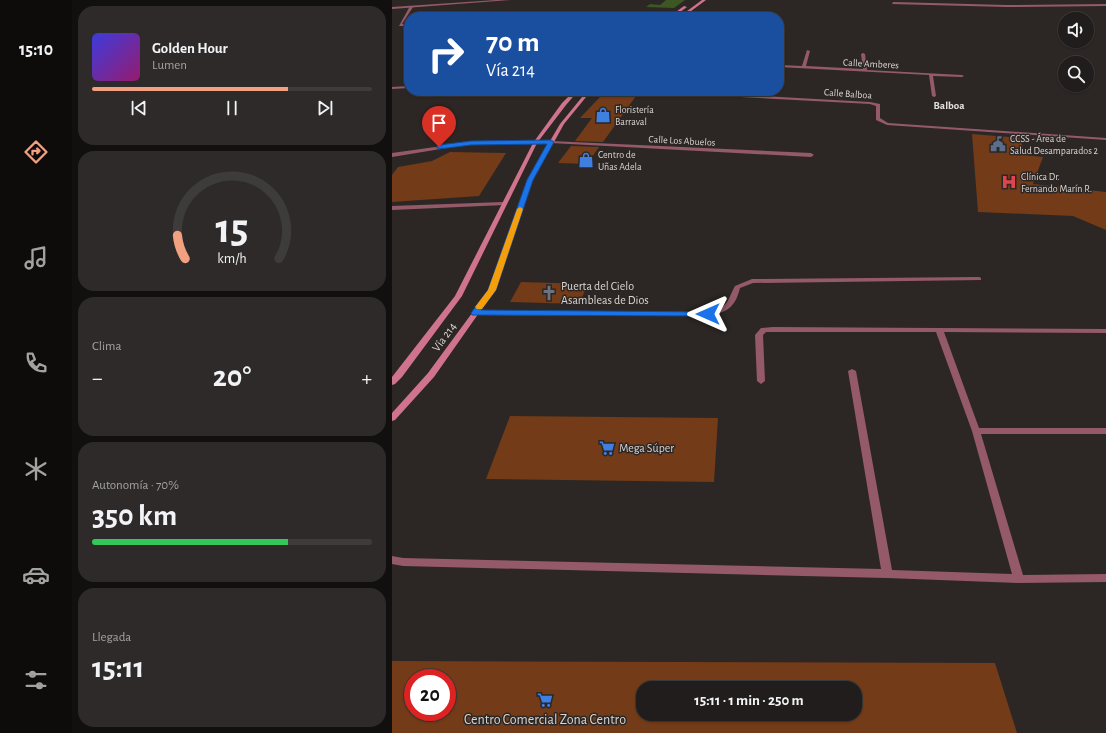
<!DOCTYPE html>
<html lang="es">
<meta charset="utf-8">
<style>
:root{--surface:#211d1c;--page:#2d2a29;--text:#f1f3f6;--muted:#a2a2a3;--line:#3e3b3b;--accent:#f3a081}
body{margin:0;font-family:"Alegreya Sans",sans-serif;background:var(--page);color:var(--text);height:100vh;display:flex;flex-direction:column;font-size:15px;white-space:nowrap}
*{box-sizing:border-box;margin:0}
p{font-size:13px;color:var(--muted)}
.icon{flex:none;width:22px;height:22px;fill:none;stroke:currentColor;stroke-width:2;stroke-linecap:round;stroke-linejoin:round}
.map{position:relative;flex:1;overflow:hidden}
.drawer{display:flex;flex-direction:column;gap:6px;padding:6px;background:#12100f;width:320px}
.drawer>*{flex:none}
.guide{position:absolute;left:12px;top:12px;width:380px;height:84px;border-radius:16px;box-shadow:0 1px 3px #0004,0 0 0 1px var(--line);background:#1a4fa0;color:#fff;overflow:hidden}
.buttons{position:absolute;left:666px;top:12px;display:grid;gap:8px}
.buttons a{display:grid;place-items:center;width:36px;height:36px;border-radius:50%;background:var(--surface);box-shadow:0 1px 3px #0004,0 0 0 1px var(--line);font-size:20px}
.speed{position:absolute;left:12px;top:669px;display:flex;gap:8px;font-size:20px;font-weight:700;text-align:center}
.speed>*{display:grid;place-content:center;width:52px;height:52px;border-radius:50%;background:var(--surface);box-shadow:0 1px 3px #0004,0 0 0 1px var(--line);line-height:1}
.speed .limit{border:6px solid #d22;background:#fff;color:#111}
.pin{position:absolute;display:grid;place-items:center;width:34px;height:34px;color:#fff;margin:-41px -17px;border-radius:50% 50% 50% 0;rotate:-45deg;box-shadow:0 0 4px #0007}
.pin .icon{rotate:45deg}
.me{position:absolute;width:44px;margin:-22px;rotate:270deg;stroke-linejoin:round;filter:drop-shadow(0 0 3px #0008)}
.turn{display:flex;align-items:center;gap:14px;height:84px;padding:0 16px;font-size:18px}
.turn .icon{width:52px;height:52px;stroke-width:2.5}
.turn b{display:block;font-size:28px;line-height:34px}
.big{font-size:30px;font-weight:700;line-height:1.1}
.drawer .card{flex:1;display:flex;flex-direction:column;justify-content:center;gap:6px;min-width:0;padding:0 14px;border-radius:16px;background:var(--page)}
.drawer .dial{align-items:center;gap:0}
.dial svg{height:104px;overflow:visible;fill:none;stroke:var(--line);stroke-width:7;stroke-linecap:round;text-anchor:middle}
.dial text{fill:var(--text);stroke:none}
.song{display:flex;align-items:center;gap:12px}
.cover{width:48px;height:48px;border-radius:6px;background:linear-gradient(135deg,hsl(240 70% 55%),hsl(320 70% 35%))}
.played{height:4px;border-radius:2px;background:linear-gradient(90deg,var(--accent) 70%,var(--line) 70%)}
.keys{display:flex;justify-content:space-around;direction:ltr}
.heat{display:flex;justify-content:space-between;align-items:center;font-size:22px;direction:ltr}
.charge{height:6px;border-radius:3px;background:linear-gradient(90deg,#34c759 70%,var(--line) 0)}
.trip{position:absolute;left:244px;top:681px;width:226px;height:40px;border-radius:16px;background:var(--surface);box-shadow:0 1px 3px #0004,0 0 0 1px var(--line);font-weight:700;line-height:40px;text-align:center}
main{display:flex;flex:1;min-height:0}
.tabs{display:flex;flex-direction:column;width:72px;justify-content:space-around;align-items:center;background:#0d0c0b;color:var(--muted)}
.tabs .icon{width:28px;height:28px}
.tabs .on{color:var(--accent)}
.tabs b{font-size:18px;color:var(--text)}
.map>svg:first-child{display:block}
.green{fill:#3c5723}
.building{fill:#733b18;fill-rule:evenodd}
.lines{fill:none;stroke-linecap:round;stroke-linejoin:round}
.lane{fill:#945a69;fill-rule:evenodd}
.street{fill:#945a69;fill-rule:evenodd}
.secondary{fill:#d0748e;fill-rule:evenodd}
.route{fill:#1a73e8;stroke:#114b97}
.slow{fill:#f59e0b}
.labels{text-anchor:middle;stroke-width:3;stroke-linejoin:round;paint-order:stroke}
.far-street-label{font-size:10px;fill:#d8d5d3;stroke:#2c2725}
.far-poi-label{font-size:10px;fill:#d8d5d3;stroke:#2c2725;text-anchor:start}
.far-neighbourhood-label{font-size:11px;font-weight:bold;fill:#e6e0dc;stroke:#2c2725}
.poi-label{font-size:12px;fill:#d8d5d3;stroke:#2c2725;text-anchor:start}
.street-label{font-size:12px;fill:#d8d5d3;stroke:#2c2725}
.near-poi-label{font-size:14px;fill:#d8d5d3;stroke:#2c2725}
</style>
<main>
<nav class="tabs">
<b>15:10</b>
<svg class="icon on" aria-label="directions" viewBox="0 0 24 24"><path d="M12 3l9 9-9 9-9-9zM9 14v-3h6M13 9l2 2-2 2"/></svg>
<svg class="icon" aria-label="music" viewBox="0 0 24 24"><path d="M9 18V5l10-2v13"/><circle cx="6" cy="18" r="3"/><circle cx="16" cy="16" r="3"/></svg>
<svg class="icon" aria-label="phone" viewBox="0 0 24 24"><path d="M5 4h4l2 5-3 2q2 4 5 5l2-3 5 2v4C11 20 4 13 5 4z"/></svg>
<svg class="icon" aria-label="climate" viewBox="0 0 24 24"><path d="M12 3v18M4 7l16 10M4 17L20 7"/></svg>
<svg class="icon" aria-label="car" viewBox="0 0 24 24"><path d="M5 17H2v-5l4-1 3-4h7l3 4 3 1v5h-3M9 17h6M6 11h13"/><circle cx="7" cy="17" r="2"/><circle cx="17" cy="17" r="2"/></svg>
<svg class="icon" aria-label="filters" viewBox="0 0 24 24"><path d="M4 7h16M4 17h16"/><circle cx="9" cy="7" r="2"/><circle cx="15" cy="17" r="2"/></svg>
</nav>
<section class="drawer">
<div class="card">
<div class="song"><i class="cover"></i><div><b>Golden Hour</b><p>Lumen</p></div></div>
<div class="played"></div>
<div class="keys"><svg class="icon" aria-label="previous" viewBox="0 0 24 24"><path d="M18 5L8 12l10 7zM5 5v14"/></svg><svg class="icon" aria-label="pause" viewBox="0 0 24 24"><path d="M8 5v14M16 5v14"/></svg><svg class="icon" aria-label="next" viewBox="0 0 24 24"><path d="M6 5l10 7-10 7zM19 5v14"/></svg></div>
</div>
<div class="card dial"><svg viewBox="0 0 100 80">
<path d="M14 69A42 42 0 1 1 86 69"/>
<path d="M14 69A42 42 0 0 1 8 51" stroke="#f3a081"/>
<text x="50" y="56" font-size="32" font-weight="700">15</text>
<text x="50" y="72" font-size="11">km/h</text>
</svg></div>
<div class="card"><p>Clima</p>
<div class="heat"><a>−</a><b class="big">20°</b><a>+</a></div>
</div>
<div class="card"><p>Autonomía · 70%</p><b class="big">350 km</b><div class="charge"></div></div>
<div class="card"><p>Llegada</p><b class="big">15:11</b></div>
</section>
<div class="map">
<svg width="714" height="733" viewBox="0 0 714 733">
<rect width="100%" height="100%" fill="#2c2725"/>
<!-- green -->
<path class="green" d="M274 0H293L282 8 254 7 258 4 268 5Z"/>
<!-- building -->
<g class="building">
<path d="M210 95 244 96 211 142 183 141 200 118H188Z"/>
<path d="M580 134 628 138 633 155 651 157 641 184 714 192V230L681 216 586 212Z"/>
<path d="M179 146 207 147 195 164 166 163Z"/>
<path d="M58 152 114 153 87 196 0 202V175L6 167 40 161Z"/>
<path d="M129 282 196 284 187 304 118 302Z"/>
<path d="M118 416 326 418 322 482 94 479Z"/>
<path d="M0 661 603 663 625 733H0ZM21 678H55V712H21ZM251 688H463V714H251Z"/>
</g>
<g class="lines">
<!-- lane -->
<g class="lane">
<path d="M18 6 21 7 10 24H17V26H7Z"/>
<path d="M16 44H17V48L14 49Z"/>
<path d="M111 202 113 203V205L0 210V206Z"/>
<path d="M587 277 589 278V280L361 283 348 288C343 308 335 312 316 316L83 315 79 313 83 311 316 312C337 307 334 303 343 286L360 279Z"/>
</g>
<!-- street -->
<g class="street">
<path d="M104 0H119L0 9V7Z"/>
<path d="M501 2 614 5 714 4V6L614 7 500 4Z"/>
<path d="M415 50 418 51 414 66 471 69 469 54 471 53 473 54 475 70 570 75 572 76 570 77 541 76 544 96 542 97 540 96 537 75 387 67V65L410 66Z"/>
<path d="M17 86V88L0 89V87Z"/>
<path d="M251 91H277L478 102 488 104V118L496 123 714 138V140L495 125 484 120V106L478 104 253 92Z"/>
<path d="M159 141 419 153 422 155 419 157 159 143 79 144 0 157V153L79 142Z"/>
<path d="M381 327 714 329V333L552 332 587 428H714V434H589L631 575 714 574V582L627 583 495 578 11 566 0 564V556L11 558 489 569 456 371 460 369 464 371 500 570 620 574 580 431 544 332H374L371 335 373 381 369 384 365 381 363 335 369 328Z"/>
</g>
<!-- secondary -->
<g class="secondary">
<path d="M310 0H314L291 17H287Z"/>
<path d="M292 6 295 7 281 17H277Z"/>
<path d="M182 91H186L174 105 145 143 70 296 10 377 3 384 0 385V377L63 296 141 143 170 103Z"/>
<path d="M195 91H199L172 124 141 180 103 290 42 377 3 420 0 421V413L36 373 97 290 135 180 168 124Z"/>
</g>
</g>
<!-- route -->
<path class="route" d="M159 140 162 142 141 180 104 290 89 310 316 312 320 314 319 316 80 315 79 313 96 290 135 180 155 144 79 145 47 149 44 147 47 145 79 141Z"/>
<!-- slow -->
<path class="slow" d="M128 207 131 209 104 290 90 309H85L83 307 96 290 125 209Z"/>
<!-- icons -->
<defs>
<g id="shop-bare" transform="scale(1.2)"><path d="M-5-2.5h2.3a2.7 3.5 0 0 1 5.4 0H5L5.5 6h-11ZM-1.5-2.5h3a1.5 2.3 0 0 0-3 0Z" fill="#3f7fe0" stroke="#2c2725" stroke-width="2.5" paint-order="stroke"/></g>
<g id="civic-bare" transform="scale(1.2)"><path d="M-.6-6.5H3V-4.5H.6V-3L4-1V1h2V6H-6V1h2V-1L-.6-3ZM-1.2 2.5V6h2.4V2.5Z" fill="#5c6f8a" stroke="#2c2725" stroke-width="2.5" paint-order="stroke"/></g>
<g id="hospital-bare" transform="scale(1.2)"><path d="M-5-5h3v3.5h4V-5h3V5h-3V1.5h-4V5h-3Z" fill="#e0444e" stroke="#2c2725" stroke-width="2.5" paint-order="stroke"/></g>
<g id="church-bare" transform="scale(1.2)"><path d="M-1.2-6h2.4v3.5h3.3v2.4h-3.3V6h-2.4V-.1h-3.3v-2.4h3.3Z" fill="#6b7280" stroke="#2c2725" stroke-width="2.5" paint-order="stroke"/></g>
<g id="supermarket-bare" transform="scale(1.2)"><path d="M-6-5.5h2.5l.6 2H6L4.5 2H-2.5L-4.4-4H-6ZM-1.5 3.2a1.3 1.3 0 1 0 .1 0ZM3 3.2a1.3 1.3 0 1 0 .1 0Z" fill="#3f7fe0" stroke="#2c2725" stroke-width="2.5" paint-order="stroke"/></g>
</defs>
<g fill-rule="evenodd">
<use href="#shop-bare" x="211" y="115"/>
<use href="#civic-bare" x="606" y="144"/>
<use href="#shop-bare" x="194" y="160"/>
<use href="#hospital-bare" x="617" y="182"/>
<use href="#church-bare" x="157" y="293"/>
<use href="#supermarket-bare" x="215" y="448"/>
<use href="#supermarket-bare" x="153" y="700"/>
</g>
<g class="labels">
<!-- far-street labels -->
<g class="far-street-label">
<text transform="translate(479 63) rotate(3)" y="4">Calle Amberes</text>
<text transform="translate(456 93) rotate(4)" y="4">Calle Balboa</text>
<text transform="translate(290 140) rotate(3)" y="4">Calle Los Abuelos</text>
</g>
<!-- far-poi labels -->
<g class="far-poi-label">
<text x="223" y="113">Floristería<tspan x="223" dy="12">Barraval</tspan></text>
<text x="618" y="142">CCSS - Área de<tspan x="618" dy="12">Salud Desamparados 2</tspan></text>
<text x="206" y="158">Centro de<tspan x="206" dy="12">Uñas Adela</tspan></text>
<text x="629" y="180">Clínica Dr.<tspan x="629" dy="12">Fernando Marín R.</tspan></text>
</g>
<!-- far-neighbourhood labels -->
<g class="far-neighbourhood-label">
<text x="557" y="109">Balboa</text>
</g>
<!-- poi labels -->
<g class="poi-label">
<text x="169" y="290">Puerta del Cielo<tspan x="169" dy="14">Asambleas de Dios</tspan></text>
<text x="227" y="452">Mega Súper</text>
</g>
<!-- street labels -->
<g class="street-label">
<text transform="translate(52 337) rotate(-54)" y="4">Vía 214</text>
</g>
<!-- near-poi labels -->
<g class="near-poi-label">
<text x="153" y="724">Centro Comercial Zona Centro</text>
</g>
</g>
</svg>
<div class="buttons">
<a><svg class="icon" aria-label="sound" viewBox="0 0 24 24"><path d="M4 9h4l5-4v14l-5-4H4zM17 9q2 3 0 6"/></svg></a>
<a><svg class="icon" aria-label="search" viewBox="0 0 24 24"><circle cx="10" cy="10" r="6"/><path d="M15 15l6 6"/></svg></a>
</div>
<div class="speed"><div class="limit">20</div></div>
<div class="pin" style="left:47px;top:147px;background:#d93025"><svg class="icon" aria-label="arrive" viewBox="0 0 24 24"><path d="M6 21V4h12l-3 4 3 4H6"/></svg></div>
<svg class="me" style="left:316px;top:314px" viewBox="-20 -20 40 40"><path d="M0-17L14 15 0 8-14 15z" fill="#1a73e8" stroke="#fff" stroke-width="4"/></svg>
<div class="trip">15:11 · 1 min · 250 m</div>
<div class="guide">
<div class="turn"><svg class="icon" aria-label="right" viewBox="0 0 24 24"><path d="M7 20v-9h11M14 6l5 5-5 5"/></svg><div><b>70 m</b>Vía 214</div></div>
</div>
</div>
</main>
